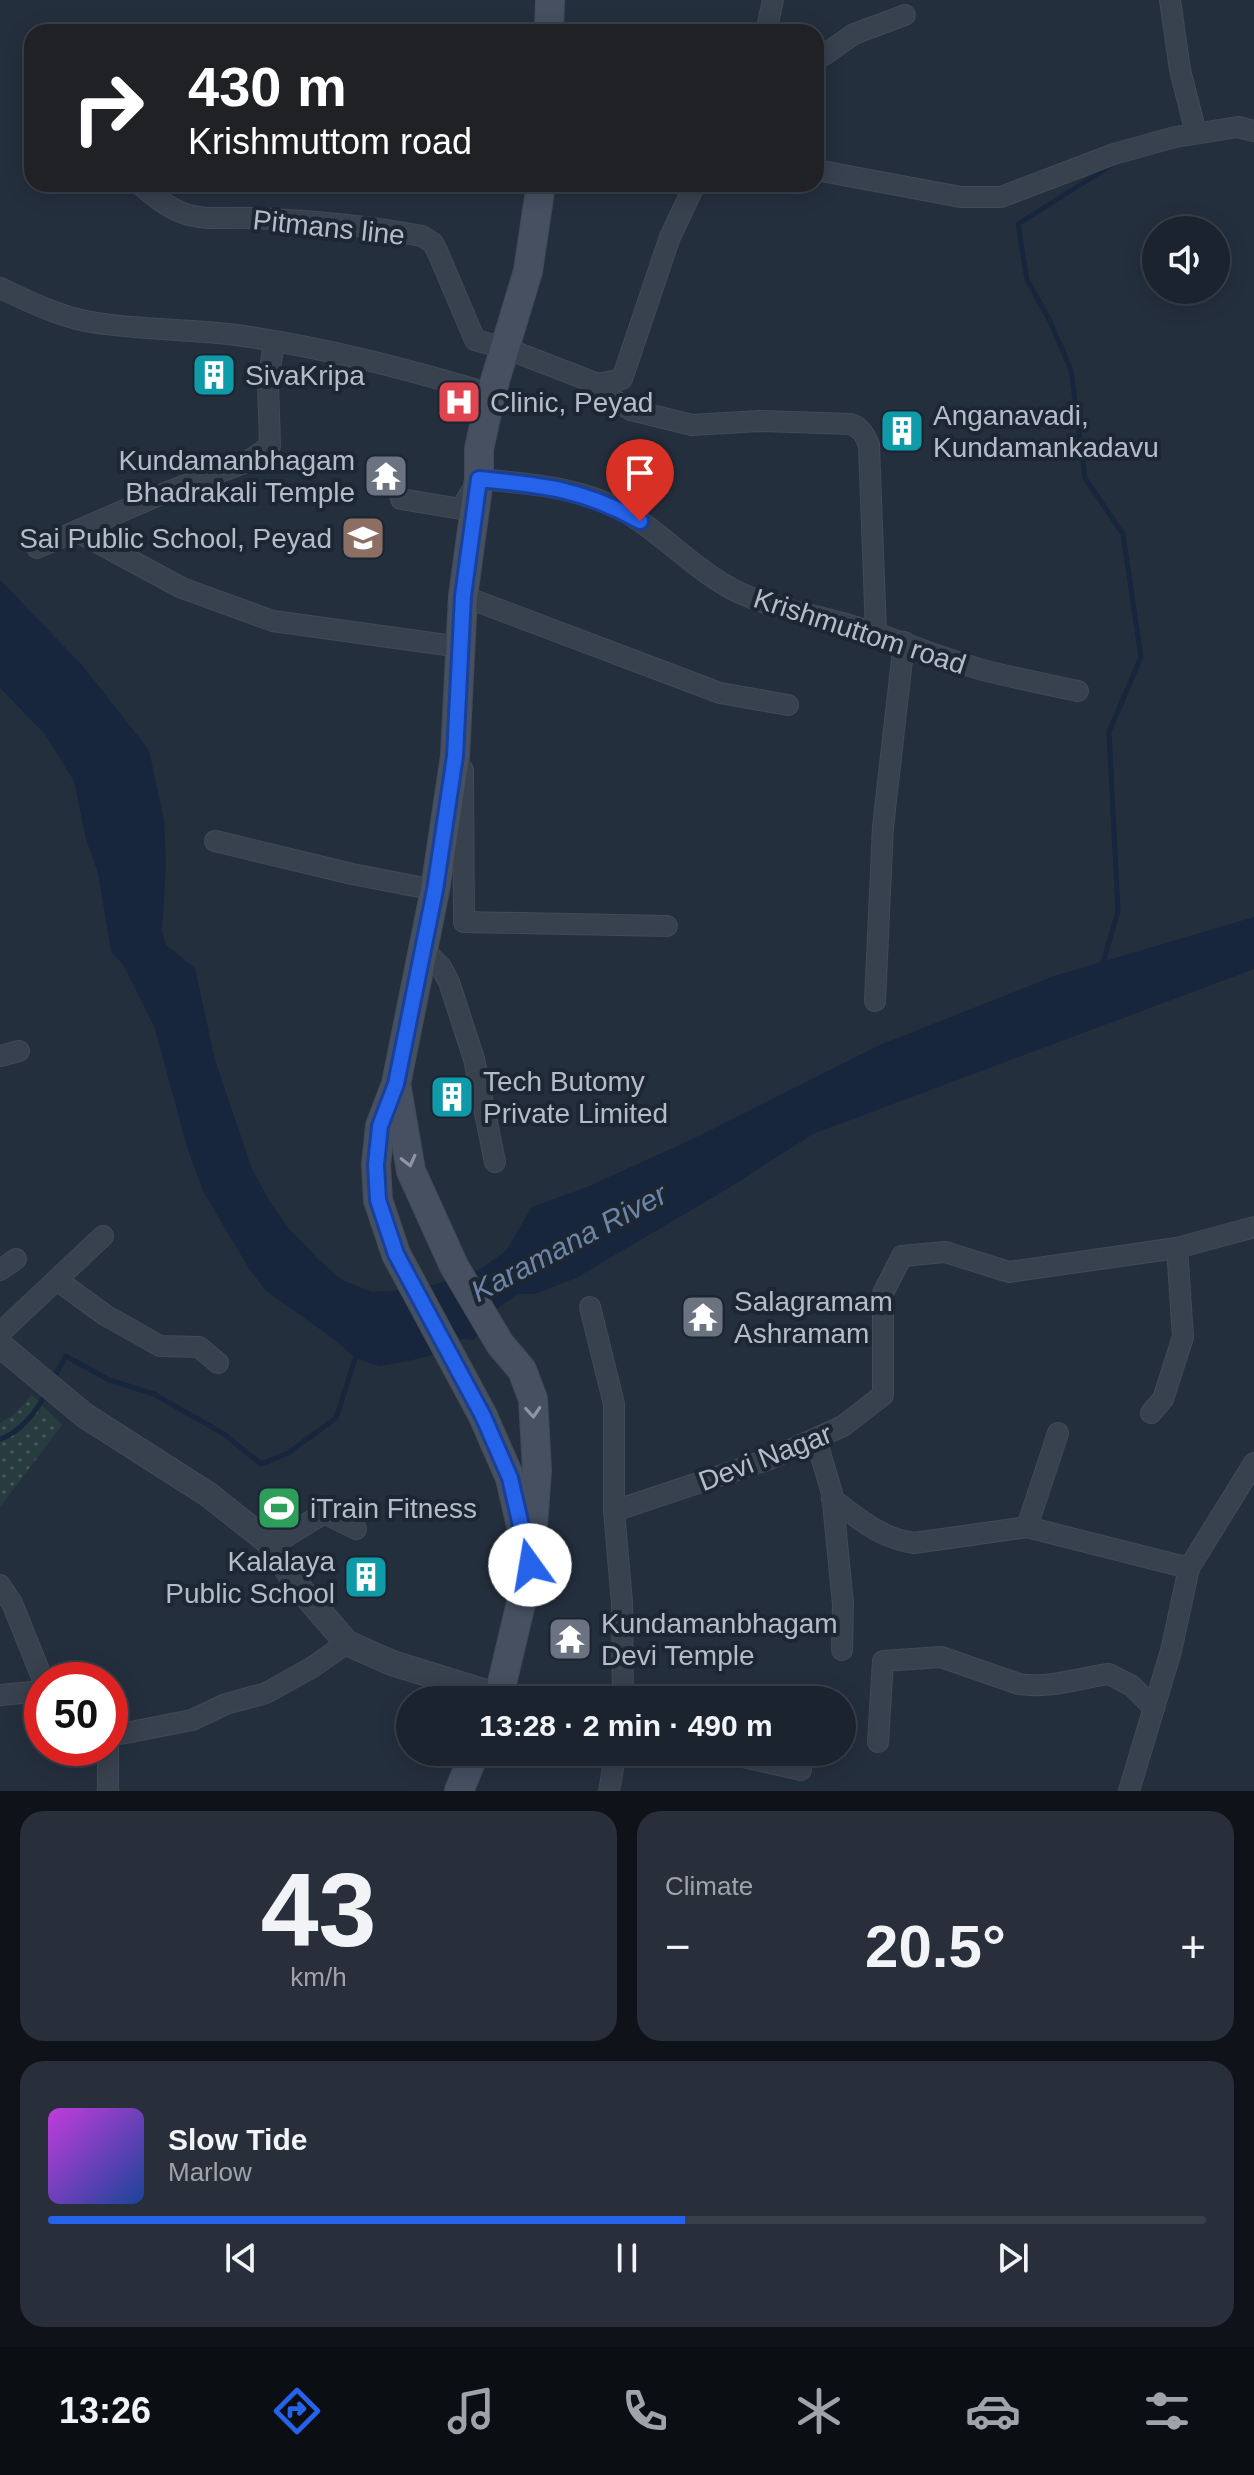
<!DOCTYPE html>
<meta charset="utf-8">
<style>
:root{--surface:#1b232e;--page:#282f3a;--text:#f1f3f6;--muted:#a0a4aa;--line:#39404a;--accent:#2563eb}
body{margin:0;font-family:Arial,sans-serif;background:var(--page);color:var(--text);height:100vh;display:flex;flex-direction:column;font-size:30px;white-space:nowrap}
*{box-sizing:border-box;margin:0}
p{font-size:26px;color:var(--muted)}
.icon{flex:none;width:44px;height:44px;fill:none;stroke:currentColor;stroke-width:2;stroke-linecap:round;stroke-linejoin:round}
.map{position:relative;height:1791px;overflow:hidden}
.sheet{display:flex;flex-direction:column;gap:20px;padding:20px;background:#0f1319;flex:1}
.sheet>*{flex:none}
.hud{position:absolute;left:24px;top:24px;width:800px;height:168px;border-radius:24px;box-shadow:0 4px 20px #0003,0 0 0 2px var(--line);background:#202124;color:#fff;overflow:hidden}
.buttons{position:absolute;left:1142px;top:216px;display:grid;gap:16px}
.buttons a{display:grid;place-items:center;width:88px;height:88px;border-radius:50%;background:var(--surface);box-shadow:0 4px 20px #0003,0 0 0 2px var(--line);font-size:40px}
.speed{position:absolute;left:24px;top:1662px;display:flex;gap:16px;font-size:40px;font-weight:700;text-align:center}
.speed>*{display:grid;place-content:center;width:104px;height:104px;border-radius:50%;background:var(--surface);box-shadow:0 4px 20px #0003,0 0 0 2px var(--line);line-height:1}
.speed .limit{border:12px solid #d22;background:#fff;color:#111}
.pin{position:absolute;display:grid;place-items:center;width:68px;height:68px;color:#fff;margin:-82px -34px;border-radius:50% 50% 50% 0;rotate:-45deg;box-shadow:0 0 8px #0007}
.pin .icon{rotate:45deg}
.me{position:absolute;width:88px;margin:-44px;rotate:347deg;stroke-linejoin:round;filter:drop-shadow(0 0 6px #0008)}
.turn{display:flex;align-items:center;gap:28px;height:168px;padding:0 32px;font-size:36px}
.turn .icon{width:104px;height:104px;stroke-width:2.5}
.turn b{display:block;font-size:56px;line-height:68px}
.big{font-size:60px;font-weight:700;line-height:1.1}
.sheet .card{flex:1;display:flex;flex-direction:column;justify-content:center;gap:12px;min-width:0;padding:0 28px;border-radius:24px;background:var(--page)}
.sheet .dial{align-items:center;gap:0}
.dial b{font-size:104px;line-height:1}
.song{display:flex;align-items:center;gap:24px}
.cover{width:96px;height:96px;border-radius:12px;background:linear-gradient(135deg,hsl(290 70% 55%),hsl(220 70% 35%))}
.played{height:8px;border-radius:4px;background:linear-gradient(90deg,var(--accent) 55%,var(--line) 55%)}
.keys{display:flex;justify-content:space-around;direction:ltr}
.heat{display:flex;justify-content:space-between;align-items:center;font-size:44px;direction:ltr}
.sheet .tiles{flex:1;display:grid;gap:20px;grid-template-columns:1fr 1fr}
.card:last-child{grid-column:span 2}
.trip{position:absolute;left:396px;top:1686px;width:460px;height:80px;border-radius:40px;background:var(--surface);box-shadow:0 4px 20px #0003,0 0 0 2px var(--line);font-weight:700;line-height:80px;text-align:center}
.dock{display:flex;height:128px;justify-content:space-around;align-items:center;background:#0b0e12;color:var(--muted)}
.dock .icon{width:56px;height:56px}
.dock .current{color:var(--accent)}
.dock b{font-size:36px;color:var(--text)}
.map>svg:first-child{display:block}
.grass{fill:url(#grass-dots)}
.water{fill:#17263c}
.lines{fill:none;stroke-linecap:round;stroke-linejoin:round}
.stream{stroke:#17263c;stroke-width:5}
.minor-casing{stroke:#414a57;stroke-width:22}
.tertiary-casing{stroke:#414a57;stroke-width:26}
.secondary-casing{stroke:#414a57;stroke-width:30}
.minor{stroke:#38414e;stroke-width:20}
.tertiary{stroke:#38414e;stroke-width:24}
.secondary{stroke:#465061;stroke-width:28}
.oneway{stroke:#8e96a5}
.route-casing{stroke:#184099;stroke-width:20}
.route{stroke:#2563eb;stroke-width:14}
.labels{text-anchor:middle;stroke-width:8;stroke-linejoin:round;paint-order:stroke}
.street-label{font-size:28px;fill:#b4bcc9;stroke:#1d2633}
.poi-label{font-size:28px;fill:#b4bcc9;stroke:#1d2633;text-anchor:start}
.water-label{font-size:30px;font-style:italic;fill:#6d86a8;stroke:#1d2633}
</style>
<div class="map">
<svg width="1254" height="1791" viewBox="0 0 1254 1791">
<defs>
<pattern id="grass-dots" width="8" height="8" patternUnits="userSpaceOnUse" patternTransform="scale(2)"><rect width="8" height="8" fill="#263c3f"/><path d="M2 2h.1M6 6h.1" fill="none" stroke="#435659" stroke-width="1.8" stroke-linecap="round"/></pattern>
</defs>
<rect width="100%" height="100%" fill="#242f3e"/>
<!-- grass -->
<path class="grass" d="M32 1395 62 1425 0 1507V1423L13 1415Z"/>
<!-- water -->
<path class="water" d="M0 580 82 665 149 750 164 820 166 865 162 931 166 945 195 968 215 1060 252 1169 269 1200 289 1229 319 1260 342 1280 372 1292 418 1289 460 1277 480 1269 506 1251 532 1207 587 1187 699 1136 875 1047 1054 976 1254 917V969L813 1134 727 1189 576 1278 535 1294H517L487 1317 480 1334 473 1340 463 1339 433 1355 408 1361 379 1366 357 1359 331 1337 266 1291 248 1267 203 1191 187 1147 155 1029 123 965 111 951 98 873 86 839 74 781 44 733 0 688Z"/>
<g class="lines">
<!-- stream -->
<g class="stream">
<path d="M1102 966 1118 911 1109 732 1141 657 1123 534 1085 478 1071 370 1049 319 1027 280 1018 224 1115 163"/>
<path d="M52 1381 66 1356 109 1380 154 1394 224 1434 261 1464 288 1453 336 1418 357 1353"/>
<path d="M0 1439C20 1433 37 1411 46 1393"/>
</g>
<!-- minor casing -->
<g class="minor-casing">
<g id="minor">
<path d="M1170 0 1180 70 1196 133"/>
<path d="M766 32 773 0"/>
<path d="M816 56 824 55 854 34 905 15"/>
<path d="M816 170 961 197H1001L1114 154 1175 137 1238 127 1254 131"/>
<path d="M142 186C155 197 167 207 183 213 204 221 228 217 250 218 303 220 370 226 422 236L433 243 438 253 475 340 505 348 598 384 622 379 670 237 695 184"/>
<path d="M0 288C28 301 60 317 91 322 139 330 188 329 236 335 323 347 407 369 491 394"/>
<path d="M598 384 611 398 631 410 692 425 759 421 851 424C861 428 865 435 869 445L876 633"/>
<path d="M401 499 461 509 479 479C534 484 594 488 641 522 674 545 702 575 740 593 777 610 817 615 856 627 899 640 940 658 983 670 1014 678 1046 684 1078 691"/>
<path d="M76 531 182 588 273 621 461 647"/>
<path d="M37 548 157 496 249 461 270 446 268 383 274 342"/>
<path d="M463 596 720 693 788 705"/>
<path d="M463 770 464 922 667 926"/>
<path d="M215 841 352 874 435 890"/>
<path d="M423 949 441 967 449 982 474 1059 495 1162"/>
<path d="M875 1001 883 827 904 642"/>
<path d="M0 1056 19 1051"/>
<path d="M0 1270 16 1259"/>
<path d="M57 1280 105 1315 160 1346 199 1347 218 1363"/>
<path d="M590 1307 614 1404V1511"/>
<path d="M0 1333 103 1236"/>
<path d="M1151 1413 1163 1399 1183 1337 1177 1248"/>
<path d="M816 1439 832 1493 843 1604 842 1650"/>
<path d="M832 1499C860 1519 879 1538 914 1543L1027 1527 1189 1568"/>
<path d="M1027 1527 1058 1433"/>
<path d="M271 1546 324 1513 356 1529"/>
<path d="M0 1585 12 1603 43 1680"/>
<path d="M0 1695 42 1691"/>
<path d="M623 1700 622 1603 614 1511 770 1459 843 1426 883 1395V1293L902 1256 945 1252 1009 1272 1177 1248 1254 1227"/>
<path d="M110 1736 192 1720 226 1704 266 1693 311 1668 347 1643"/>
<path d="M878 1742 883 1661 941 1657 1019 1684C1050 1689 1078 1678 1109 1674L1132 1686 1154 1708"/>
<path d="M108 1748V1791"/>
<path d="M721 1752 801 1770"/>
<path d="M609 1791 616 1752"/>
<path d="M1129 1791 1171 1651 1189 1568 1254 1463"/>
</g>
</g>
<!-- tertiary casing -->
<g class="tertiary-casing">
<path id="tertiary" d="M0 1345 84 1415 209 1495 267 1541 302 1591 347 1643 392 1663 499 1696"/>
</g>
<!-- secondary casing -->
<g class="secondary-casing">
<g id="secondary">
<path d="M549 32 550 0"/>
<path d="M397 1089 411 1171 454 1266 500 1344 522 1370 533 1399 537 1470 530 1565 498 1700"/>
<path d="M530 1565 510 1478 483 1416 396 1254 378 1200 376 1165 380 1126 396 1084 435 890 455 756 463 596 479 479V449L491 394 528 271 541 184"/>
<path d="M459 1791 475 1752"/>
</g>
</g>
<!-- minor -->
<use href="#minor" class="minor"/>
<!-- tertiary -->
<use href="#tertiary" class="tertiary"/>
<!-- secondary -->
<use href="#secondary" class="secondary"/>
</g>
<!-- one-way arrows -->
<defs><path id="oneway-chevron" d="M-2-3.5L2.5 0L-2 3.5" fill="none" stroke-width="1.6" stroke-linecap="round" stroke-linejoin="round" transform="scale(2)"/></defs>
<g class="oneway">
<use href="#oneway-chevron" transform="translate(409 1161) rotate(76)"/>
<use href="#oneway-chevron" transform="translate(533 1412) rotate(86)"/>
</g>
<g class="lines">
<!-- route casing -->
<g class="route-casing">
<path id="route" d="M530 1565 510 1478 483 1416 396 1254 378 1200 376 1165 380 1126 396 1084 435 890 455 756 463 596 479 479C542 485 583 489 640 521"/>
</g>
<!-- route -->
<use href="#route" class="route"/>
</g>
<!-- icons -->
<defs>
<g id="building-square" transform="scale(2.3)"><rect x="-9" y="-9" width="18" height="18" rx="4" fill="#0f9aa8" stroke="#1d2633"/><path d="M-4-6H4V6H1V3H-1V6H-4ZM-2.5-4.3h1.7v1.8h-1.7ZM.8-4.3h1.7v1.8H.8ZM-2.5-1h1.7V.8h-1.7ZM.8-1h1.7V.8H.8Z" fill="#fff"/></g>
<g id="hospital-square" transform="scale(2.3)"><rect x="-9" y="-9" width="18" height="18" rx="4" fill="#e0444e" stroke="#1d2633"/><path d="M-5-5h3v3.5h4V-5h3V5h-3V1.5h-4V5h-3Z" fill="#fff"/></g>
<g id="temple-square" transform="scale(2.3)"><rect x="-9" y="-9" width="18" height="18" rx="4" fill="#6b7280" stroke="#1d2633"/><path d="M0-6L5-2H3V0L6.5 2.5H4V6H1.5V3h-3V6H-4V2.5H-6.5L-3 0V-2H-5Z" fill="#fff"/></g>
<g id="school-square" transform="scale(2.3)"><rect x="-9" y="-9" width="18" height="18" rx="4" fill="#8d6e63" stroke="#1d2633"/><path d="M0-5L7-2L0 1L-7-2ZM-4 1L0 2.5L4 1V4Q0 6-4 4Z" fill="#fff"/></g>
<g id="stadium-square" transform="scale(2.3)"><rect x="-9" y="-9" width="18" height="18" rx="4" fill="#2e9e5b" stroke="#1d2633"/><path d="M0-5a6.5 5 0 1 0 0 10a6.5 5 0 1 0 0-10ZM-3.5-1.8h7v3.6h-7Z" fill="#fff"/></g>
</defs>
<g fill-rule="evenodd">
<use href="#building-square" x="214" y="375"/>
<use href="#hospital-square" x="459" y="402"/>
<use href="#building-square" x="902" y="431"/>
<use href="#temple-square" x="386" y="476"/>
<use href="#school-square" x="363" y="538"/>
<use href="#building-square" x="452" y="1097"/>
<use href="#temple-square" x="703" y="1317"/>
<use href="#stadium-square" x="279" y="1508"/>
<use href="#building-square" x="366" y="1577"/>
<use href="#temple-square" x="570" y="1639"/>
</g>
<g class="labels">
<!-- street labels -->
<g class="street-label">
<text transform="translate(329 227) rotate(6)" y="10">Pitmans line</text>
<text transform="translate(860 631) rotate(18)" y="10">Krishmuttom road</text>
<text transform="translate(765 1457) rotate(-21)" y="10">Devi Nagar</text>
</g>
<!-- poi labels -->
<g class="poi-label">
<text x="245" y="385">SivaKripa</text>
<text x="490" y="412">Clinic, Peyad</text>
<text x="933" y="425">Anganavadi,<tspan x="933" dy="32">Kundamankadavu</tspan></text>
<text x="355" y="470" text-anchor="end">Kundamanbhagam<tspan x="355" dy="32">Bhadrakali Temple</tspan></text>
<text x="332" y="548" text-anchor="end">Sai Public School, Peyad</text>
<text x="483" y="1091">Tech Butomy<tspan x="483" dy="32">Private Limited</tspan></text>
<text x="734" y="1311">Salagramam<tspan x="734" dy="32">Ashramam</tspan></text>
<text x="310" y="1518">iTrain Fitness</text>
<text x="335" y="1571" text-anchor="end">Kalalaya<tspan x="335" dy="32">Public School</tspan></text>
<text x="601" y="1633">Kundamanbhagam<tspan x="601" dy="32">Devi Temple</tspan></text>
</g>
<!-- water labels -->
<g class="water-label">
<text transform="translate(569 1243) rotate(-28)" y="10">Karamana River</text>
</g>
</g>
</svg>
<div class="buttons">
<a><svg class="icon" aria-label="sound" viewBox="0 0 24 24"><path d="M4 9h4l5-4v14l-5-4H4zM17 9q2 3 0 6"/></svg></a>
</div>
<div class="speed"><div class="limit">50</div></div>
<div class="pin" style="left:640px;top:521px;background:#d93025"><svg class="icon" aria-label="arrive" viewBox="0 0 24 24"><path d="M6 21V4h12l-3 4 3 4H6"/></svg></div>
<svg class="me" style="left:530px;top:1565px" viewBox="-20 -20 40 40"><circle r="19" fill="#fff"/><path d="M0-13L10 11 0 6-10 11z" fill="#2563eb"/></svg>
<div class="trip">13:28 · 2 min · 490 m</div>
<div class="hud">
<div class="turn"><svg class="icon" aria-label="right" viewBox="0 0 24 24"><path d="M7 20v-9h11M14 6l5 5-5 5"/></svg><div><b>430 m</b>Krishmuttom road</div></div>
</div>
</div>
<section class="sheet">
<div class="tiles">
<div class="card dial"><b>43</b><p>km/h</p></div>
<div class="card"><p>Climate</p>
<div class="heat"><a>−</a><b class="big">20.5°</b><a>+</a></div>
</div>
<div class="card">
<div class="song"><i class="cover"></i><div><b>Slow Tide</b><p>Marlow</p></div></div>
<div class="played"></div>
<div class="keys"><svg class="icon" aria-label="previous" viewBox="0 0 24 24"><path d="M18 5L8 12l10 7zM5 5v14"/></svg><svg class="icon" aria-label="pause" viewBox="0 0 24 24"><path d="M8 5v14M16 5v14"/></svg><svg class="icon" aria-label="next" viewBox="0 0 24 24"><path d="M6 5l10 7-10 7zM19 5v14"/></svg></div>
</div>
</div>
</section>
<nav class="dock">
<b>13:26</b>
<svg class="icon current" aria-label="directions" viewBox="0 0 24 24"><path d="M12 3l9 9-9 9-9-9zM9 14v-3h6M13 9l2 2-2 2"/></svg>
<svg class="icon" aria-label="music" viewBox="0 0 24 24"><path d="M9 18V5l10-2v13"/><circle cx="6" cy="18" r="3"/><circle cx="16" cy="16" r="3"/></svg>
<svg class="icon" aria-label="phone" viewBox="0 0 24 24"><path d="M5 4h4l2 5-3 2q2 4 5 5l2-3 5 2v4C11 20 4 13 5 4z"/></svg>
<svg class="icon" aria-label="climate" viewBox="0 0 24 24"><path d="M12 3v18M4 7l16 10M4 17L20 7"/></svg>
<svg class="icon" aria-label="car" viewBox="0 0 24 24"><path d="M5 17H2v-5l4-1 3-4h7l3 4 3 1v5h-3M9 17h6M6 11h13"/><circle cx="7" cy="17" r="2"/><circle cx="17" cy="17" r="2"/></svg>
<svg class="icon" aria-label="filters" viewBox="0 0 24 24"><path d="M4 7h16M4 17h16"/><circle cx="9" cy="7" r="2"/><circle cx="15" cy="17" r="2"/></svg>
</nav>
